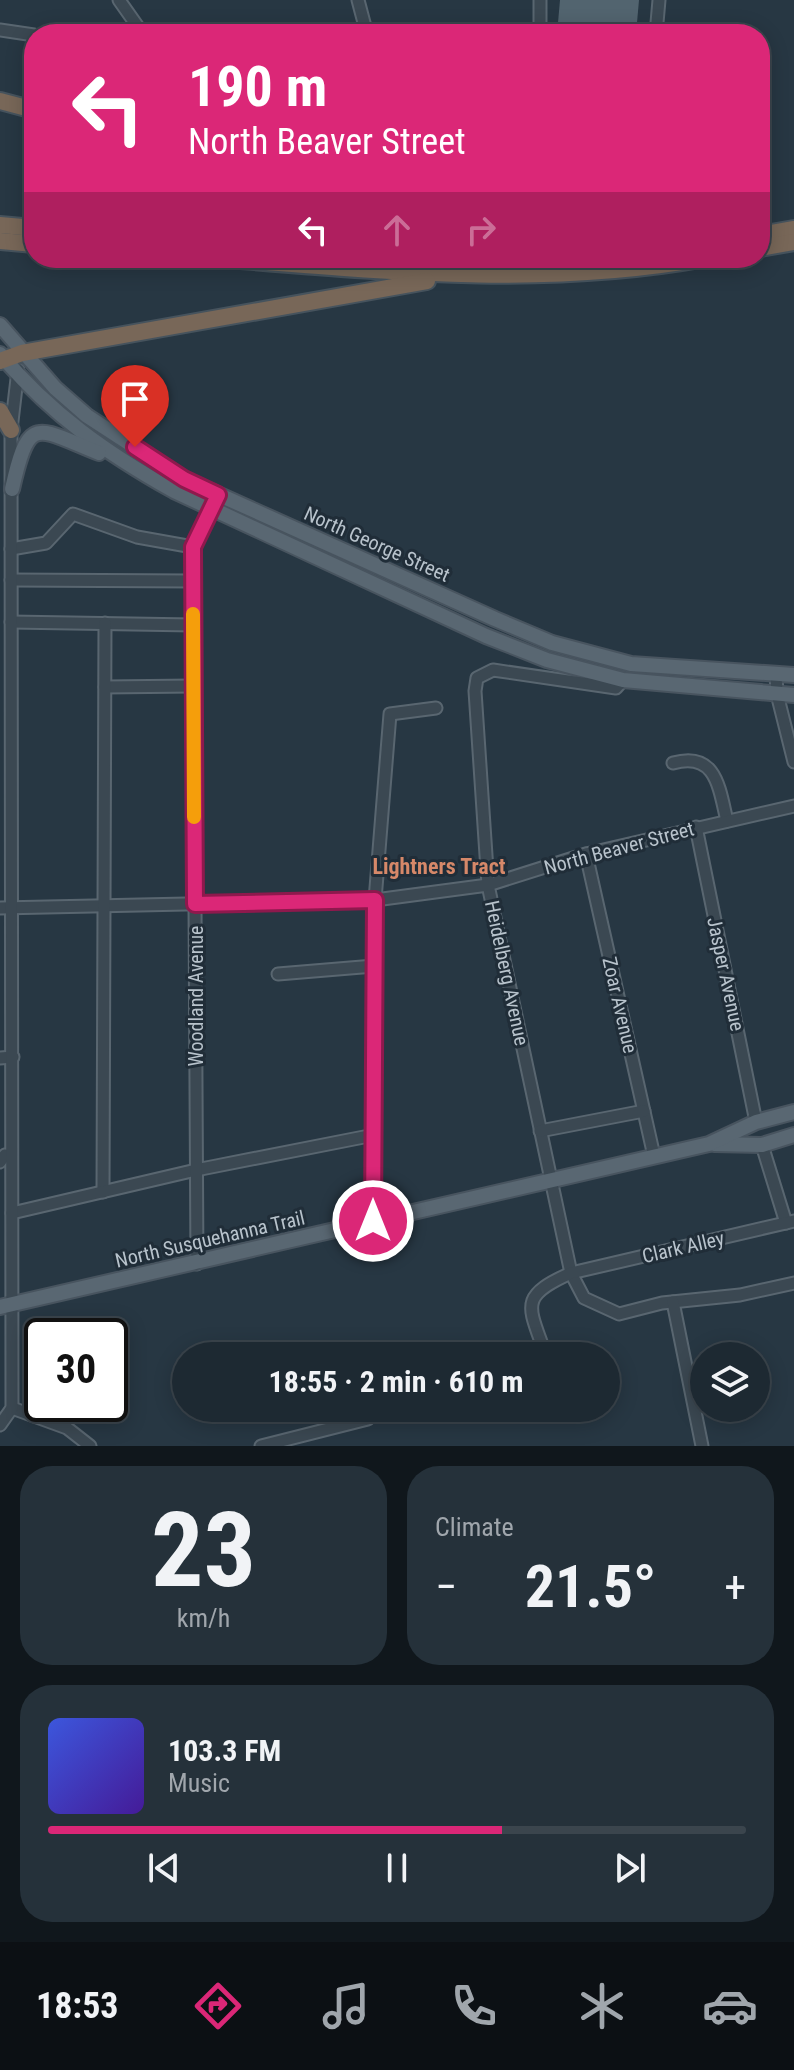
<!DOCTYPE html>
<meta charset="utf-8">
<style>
:root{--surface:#1d2932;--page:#25313a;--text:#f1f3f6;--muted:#a0a6ac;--line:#3b454d;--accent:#db2777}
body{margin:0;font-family:"Roboto Condensed",sans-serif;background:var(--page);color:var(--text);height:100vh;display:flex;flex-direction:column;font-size:30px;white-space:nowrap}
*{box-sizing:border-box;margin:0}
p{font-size:26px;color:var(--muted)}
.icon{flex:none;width:44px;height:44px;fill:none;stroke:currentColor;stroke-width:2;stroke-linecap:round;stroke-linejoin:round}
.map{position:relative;height:1446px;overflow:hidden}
.drawer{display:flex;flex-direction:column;gap:20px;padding:20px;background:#10171c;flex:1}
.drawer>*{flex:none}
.top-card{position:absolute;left:24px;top:24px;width:746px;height:244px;border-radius:32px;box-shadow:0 4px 20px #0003,0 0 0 2px var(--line);background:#db2777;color:#fff;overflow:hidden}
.fabs{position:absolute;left:690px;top:1342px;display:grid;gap:16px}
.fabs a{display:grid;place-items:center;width:80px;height:80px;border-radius:50%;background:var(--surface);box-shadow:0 4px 20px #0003,0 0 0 2px var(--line);font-size:40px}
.speed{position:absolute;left:24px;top:1318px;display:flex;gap:16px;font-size:40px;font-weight:700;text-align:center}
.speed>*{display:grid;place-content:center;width:104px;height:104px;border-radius:50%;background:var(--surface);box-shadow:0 4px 20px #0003,0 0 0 2px var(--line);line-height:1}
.speed .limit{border:4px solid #111;border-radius:12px;background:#fff;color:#111}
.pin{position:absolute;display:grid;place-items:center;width:68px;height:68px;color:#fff;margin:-82px -34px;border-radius:50% 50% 50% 0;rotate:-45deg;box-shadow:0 0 8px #0007}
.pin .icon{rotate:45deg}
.me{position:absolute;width:88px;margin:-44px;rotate:0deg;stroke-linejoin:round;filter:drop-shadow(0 0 6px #0008)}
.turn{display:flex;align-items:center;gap:28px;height:168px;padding:0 32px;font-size:36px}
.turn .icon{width:104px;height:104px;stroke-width:2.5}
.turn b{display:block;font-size:56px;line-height:68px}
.lanes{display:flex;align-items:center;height:76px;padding:0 32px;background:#0003;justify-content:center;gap:40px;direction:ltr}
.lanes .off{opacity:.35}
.big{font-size:60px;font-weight:700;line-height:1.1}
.drawer .card{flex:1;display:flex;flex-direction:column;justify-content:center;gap:12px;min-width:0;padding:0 28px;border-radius:32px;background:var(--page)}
.drawer .dial{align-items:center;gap:0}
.dial b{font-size:104px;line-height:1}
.song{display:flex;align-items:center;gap:24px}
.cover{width:96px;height:96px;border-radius:12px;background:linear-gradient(135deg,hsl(230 70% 55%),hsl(260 70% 35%))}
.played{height:8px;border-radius:4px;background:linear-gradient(90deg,var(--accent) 65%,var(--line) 65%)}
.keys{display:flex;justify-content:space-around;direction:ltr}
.heat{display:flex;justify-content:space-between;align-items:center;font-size:44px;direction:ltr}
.drawer .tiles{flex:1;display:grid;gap:20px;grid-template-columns:1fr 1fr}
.card:last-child{grid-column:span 2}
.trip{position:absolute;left:172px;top:1342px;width:448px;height:80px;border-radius:40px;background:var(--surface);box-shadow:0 4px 20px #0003,0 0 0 2px var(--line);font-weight:700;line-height:80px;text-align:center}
.dock{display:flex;height:128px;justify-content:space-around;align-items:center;background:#0c1014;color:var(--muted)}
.dock .icon{width:56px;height:56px}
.dock .active{color:var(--accent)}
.dock b{font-size:36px;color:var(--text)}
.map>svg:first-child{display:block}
.building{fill:#52646f}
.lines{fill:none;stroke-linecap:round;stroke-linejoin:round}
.minor-casing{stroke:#596670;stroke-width:15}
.major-casing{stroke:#48545f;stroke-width:18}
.highway-casing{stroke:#46535d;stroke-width:20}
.minor{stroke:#3b4852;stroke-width:11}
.major{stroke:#596772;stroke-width:14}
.highway{stroke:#786758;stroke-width:16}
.route-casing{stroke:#8e194d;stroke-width:20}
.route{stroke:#db2777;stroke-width:14}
.slow{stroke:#f59e0b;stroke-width:14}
.labels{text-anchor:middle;stroke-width:6;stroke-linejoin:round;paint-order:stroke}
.street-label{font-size:20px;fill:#b8c3cc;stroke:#202d38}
.neighbourhood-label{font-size:22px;font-weight:bold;fill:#d68869;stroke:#202d38}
</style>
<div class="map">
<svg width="794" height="1446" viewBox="0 0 794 1446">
<rect width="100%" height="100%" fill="#273743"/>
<!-- building -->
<path class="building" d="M560 0H639L636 34H557Z"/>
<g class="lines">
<!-- minor casing -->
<g class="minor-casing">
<g id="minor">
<path d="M119 0 143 34"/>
<path d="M358 0 367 34"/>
<path d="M540 0V34"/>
<path d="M0 30 34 35"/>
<path d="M656 34 659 0"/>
<path d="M11 549 46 543 73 514 137 537 193 547"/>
<path d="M11 580 193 581"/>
<path d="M11 622 193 625"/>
<path d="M776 674 777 694 794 762"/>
<path d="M623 680 616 688 493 670 477 678 475 691 488 885 571 1273 584 1298 619 1314 662 1303 740 1295 794 1283"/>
<path d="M105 687 193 686"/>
<path d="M673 763C716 751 719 787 727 821"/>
<path d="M696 827 756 1122"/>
<path d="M586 854 654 1156"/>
<path d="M0 908 375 900 488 885 586 854 794 806"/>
<path d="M278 974 374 966"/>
<path d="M0 1058 13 1057"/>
<path d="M540 1131 644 1111"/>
<path d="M762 1145 786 1223"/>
<path d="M0 1162 5 1155"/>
<path d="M103 1192 105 623"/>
<path d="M12 1213 196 1170 374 1135"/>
<path d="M373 1221 375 900 390 714 436 708"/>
<path d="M197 1264 193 547 218 495"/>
<path d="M673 1302 702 1446"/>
<path d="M546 1356C529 1306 517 1297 571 1273L794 1221"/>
<path d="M12 1408 67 1428 90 1446"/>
<path d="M0 1425 12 1408 11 430 18 370"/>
<path d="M261 1446 368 1419"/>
</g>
</g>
<!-- major casing -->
<g class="major-casing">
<g id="major">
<path d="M0 325 55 388 87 416 184 479 495 619 552 643 631 664 794 675"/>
<path d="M0 354C51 414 106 453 174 491L486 636 547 660 623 680 794 695"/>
<path d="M12 489C29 413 36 428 99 453"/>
<path d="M714 1144 762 1145 794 1135"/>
<path d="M0 1307 709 1144 756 1122 794 1112"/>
</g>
</g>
<!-- highway casing -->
<g class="highway-casing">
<g id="highway">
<path d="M0 101 34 110"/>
<path d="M0 225 34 228"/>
<path d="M760 235 794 229"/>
<path d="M0 241 34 244"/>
<path d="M760 248 794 242"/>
<path d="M216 258C378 271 544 288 706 258"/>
<path d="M0 361 22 353 427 281"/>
<path d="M0 411 11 430"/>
</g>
</g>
<!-- minor -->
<use href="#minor" class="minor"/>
<!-- major -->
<use href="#major" class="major"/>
<!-- highway -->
<use href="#highway" class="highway"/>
</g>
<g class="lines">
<!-- route casing -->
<g class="route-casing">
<path id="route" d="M135 447 184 479 218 495 193 547 195 904 375 900 373 1221"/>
</g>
<!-- route -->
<use href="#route" class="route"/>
<!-- slow -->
<path class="slow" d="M193 614 194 817"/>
</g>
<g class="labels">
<!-- street labels -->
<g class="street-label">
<text transform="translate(377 544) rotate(24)" y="7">North George Street</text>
<text transform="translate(619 848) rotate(-15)" y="7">North Beaver Street</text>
<text transform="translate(507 973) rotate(78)" y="7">Heidelberg Avenue</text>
<text transform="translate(726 974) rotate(78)" y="7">Jasper Avenue</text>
<text transform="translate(196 996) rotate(-90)" y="7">Woodland Avenue</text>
<text transform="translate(620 1005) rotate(77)" y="7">Zoar Avenue</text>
<text transform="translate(210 1239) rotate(-13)" y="7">North Susquehanna Trail</text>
<text transform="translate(683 1247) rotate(-13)" y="7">Clark Alley</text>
</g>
<!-- neighbourhood labels -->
<g class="neighbourhood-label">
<text x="439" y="874">Lightners Tract</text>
</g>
</g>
</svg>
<div class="fabs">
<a><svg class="icon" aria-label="layers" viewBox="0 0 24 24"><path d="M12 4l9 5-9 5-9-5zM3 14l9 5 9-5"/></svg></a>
</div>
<div class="speed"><div class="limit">30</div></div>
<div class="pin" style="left:135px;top:447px;background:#d93025"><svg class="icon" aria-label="arrive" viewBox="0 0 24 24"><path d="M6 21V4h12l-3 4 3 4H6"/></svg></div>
<svg class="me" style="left:373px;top:1221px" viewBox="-20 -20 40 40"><circle r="17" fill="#db2777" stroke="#fff" stroke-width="3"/><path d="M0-11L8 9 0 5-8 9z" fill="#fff"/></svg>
<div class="trip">18:55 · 2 min · 610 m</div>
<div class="top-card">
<div class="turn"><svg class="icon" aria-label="left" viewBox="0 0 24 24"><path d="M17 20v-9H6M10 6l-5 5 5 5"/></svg><div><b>190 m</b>North Beaver Street</div></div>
<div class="lanes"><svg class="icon" aria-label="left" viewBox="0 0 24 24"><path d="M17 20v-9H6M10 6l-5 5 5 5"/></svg><svg class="icon off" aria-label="ahead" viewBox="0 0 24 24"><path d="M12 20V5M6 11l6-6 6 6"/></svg><svg class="icon off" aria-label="right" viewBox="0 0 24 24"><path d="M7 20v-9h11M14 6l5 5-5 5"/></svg></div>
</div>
</div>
<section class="drawer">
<div class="tiles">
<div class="card dial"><b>23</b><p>km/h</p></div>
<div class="card"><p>Climate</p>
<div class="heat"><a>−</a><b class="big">21.5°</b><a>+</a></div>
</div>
<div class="card">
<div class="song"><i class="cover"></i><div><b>103.3 FM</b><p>Music</p></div></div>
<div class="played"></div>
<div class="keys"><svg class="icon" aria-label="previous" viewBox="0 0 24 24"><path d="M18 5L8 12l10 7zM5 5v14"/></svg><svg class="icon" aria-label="pause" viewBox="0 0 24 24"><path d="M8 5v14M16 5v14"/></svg><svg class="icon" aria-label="next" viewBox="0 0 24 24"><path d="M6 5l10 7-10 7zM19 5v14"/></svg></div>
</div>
</div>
</section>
<nav class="dock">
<b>18:53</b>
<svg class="icon active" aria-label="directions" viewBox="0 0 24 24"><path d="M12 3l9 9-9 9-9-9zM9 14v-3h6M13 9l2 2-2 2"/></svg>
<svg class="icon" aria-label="music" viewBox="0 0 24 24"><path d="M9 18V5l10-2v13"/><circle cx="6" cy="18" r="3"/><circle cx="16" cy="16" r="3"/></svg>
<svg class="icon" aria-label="phone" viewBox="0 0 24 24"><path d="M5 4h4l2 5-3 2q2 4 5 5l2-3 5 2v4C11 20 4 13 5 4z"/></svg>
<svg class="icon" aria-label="climate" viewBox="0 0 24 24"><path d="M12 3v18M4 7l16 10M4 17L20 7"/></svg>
<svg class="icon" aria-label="car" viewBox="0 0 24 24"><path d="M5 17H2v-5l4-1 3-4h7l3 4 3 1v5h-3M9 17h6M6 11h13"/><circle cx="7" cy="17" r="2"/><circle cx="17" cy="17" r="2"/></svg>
</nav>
